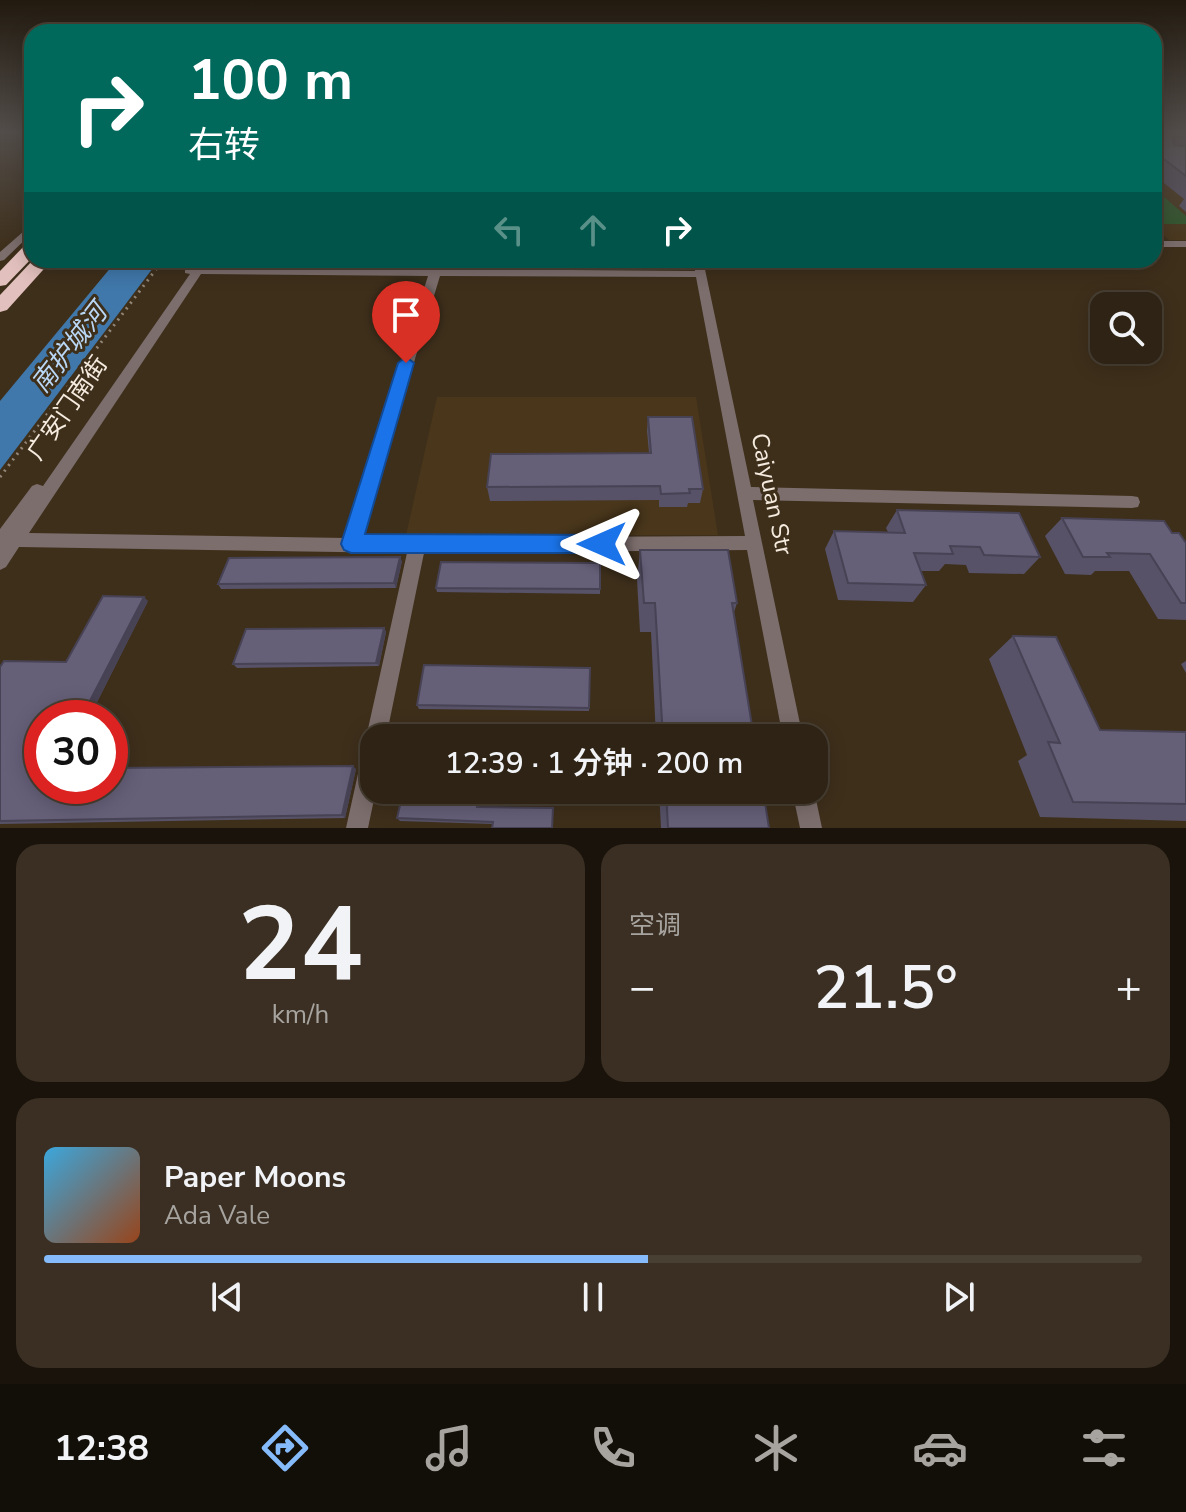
<!DOCTYPE html>
<html lang="zh">
<meta charset="utf-8">
<style>
:root{--surface:#2e2314;--page:#3a2f22;--text:#f1f3f6;--muted:#a7a4a0;--line:#494034;--accent:#85bbfb}
body{margin:0;font-family:"Nunito Sans","Noto Sans SC",sans-serif;background:var(--page);color:var(--text);height:100vh;display:flex;flex-direction:column;font-size:30px;white-space:nowrap}
*{box-sizing:border-box;margin:0}
p{font-size:26px;color:var(--muted)}
.icon{flex:none;width:44px;height:44px;fill:none;stroke:currentColor;stroke-width:2;stroke-linecap:round;stroke-linejoin:round}
.map{position:relative;height:828px;overflow:hidden}
.details{display:flex;flex-direction:column;gap:16px;padding:16px;background:#19130b;flex:1}
.details>*{flex:none}
.top-card{position:absolute;left:24px;top:24px;width:1138px;height:244px;border-radius:24px;box-shadow:0 4px 20px #0003,0 0 0 2px var(--line);background:#00695c;color:#fff;overflow:hidden}
.tools{position:absolute;left:1090px;top:292px;display:grid;gap:16px}
.tools a{display:grid;place-items:center;width:72px;height:72px;border-radius:16px;background:var(--surface);box-shadow:0 4px 20px #0003,0 0 0 2px var(--line);font-size:40px}
.speed{position:absolute;left:24px;top:700px;display:flex;gap:16px;font-size:40px;font-weight:700;text-align:center}
.speed>*{display:grid;place-content:center;width:104px;height:104px;border-radius:50%;background:var(--surface);box-shadow:0 4px 20px #0003,0 0 0 2px var(--line);line-height:1}
.speed .limit{border:12px solid #d22;background:#fff;color:#111}
.pin{position:absolute;display:grid;place-items:center;width:68px;height:68px;color:#fff;margin:-82px -34px;border-radius:50% 50% 50% 0;rotate:-45deg;box-shadow:0 0 8px #0007}
.pin .icon{rotate:45deg}
.me{position:absolute;width:88px;margin:-44px;rotate:270deg;stroke-linejoin:round;filter:drop-shadow(0 0 6px #0008)}
.turn{display:flex;align-items:center;gap:28px;height:168px;padding:0 32px;font-size:36px}
.turn .icon{width:104px;height:104px;stroke-width:2.5}
.turn b{display:block;font-size:56px;line-height:68px}
.lanes{display:flex;align-items:center;height:76px;padding:0 32px;background:#0003;justify-content:center;gap:40px;direction:ltr}
.lanes .off{opacity:.35}
.big{font-size:60px;font-weight:600;line-height:1.1}
.details .tile{flex:1;display:flex;flex-direction:column;justify-content:center;gap:12px;min-width:0;padding:0 28px;border-radius:24px;background:var(--page)}
.details .dial{align-items:center;gap:0}
.dial b{font-size:104px;line-height:1}
.song{display:flex;align-items:center;gap:24px}
.cover{width:96px;height:96px;border-radius:12px;background:linear-gradient(135deg,hsl(200 70% 55%),hsl(20 70% 35%))}
.played{height:8px;border-radius:4px;background:linear-gradient(90deg,var(--accent) 55%,var(--line) 55%)}
.keys{display:flex;justify-content:space-around;direction:ltr}
.heat{display:flex;justify-content:space-between;align-items:center;font-size:44px;direction:ltr}
.details .tiles{flex:1;display:grid;gap:16px;grid-template-columns:1fr 1fr}
.tile:last-child{grid-column:span 2}
.trip{position:absolute;left:360px;top:724px;width:468px;height:80px;border-radius:24px;background:var(--surface);box-shadow:0 4px 20px #0003,0 0 0 2px var(--line);font-weight:600;line-height:80px;text-align:center}
.tab-bar{display:flex;height:128px;justify-content:space-around;align-items:center;background:#120e08;color:var(--muted)}
.tab-bar .icon{width:56px;height:56px}
.tab-bar .active{color:var(--accent)}
.tab-bar b{font-size:36px;color:var(--text)}
.map>svg:first-child{display:block}
.built{fill:#49361b}
.green{fill:#2e572a}
.water{fill:#4078ab}
.lines{fill:none;stroke-linecap:round;stroke-linejoin:round}
.path{stroke:#938676;stroke-width:3;stroke-dasharray:2 5;stroke-linecap:butt}
.minor{fill:#7c6e6d;fill-rule:evenodd}
.highway{fill:#e2c0bd;fill-rule:evenodd}
.wall{fill:#575267}
.shaded-wall{fill:#474254}
.building{fill:#655f78;stroke:#474254;stroke-width:2}
.route{fill:#1a73e8;stroke:#114b97;stroke-width:2}
.labels{text-anchor:middle;stroke-width:6;stroke-linejoin:round;paint-order:stroke}
.street-label{font-size:24px;fill:#f5ebdf;stroke:#3e2f1b}
.water-label{font-size:26px;font-style:italic;fill:#b9d7f5;stroke:#3e2f1b}
</style>
<div class="map">
<svg width="1186" height="828" viewBox="0 0 1186 828">
<rect width="100%" height="100%" fill="#3e2f1b"/>
<!-- built -->
<g class="built">
<path d="M1154 162 1186 166V240H1169L1154 226Z"/>
<path d="M437 397H696L718 535H406Z"/>
</g>
<!-- green -->
<path class="green" d="M1154 188 1186 216V224H1154Z"/>
<!-- water -->
<path class="water" d="M117 260H159L0 470V401Z"/>
<g class="lines">
<!-- path -->
<path class="path" d="M0 477 163 260"/>
<!-- minor -->
<g class="minor">
<path d="M32 224V233L4 260 0 261V252Z"/>
<rect x="1154" y="241" width="32" height="6"/>
<path d="M200 260H210L205 268 431 269 434 260H444L442 269 695 271 693 260H703L751 487 1132 496 1138 497 1140 502 1138 507 1132 508 753 500 803 738H783L747 550 424 553 386 738H374V790H376L368 828H346L407 553 19 547 6 567 0 570V529L32 486 37 484 43 486 190 274 185 273V269L194 268ZM201 274 428 276 345 538 29 533ZM440 276 696 277 745 536 361 538Z"/>
<path d="M792 790H814L822 828H800Z"/>
</g>
<!-- highway -->
<g class="highway">
<path d="M32 243V258L6 285 0 286V271L26 244Z"/>
<path d="M33 260H52L7 310 0 312V295Z"/>
</g>
</g>
<!-- wall -->
<g class="wall">
<path d="M1154 133H1186V212L1179 206 1184 199 1154 175Z"/>
<path d="M529 260H661L660 267 529 265Z"/>
<path d="M648 417 703 489 700 503H688L687 507H659V500L490 501 487 487 649 453 647 431Z"/>
<path d="M897 510 1040 557 1024 574 969 573 966 565 945 564 939 571H921L926 585 913 602 838 600 825 549 834 531 888 532 886 528Z"/>
<path d="M1062 518 1172 533 1186 543V620L1158 619 1129 571H1095L1091 575 1065 574 1045 536Z"/>
<path d="M640 550 737 603 734 612 754 738H656L651 632H640L637 580Z"/>
<path d="M402 561 396 588 221 589 218 584Z"/>
<path d="M600 563V594L437 592 436 588Z"/>
<path d="M148 601 89 718H42V786L356 769 345 818 0 824V667L66 662Z"/>
<path d="M384 628 386 632 379 666 237 668 233 664Z"/>
<path d="M1013 636 1100 730 1186 732V821L1040 817 1018 761 1027 755 989 659Z"/>
<path d="M1186 661V673L1181 664Z"/>
<path d="M590 668 589 711 419 709 417 705Z"/>
<path d="M659 790H763L769 828H661Z"/>
<path d="M479 803V807L553 808 492 824 400 821 397 818Z"/>
</g>
<!-- shaded-wall -->
<g class="shaded-wall">
<path d="M400 557 402 561 396 588 394 583Z"/>
<path d="M144 597 148 601 89 718H81Z"/>
<path d="M384 628 386 632 379 666 376 663Z"/>
<path d="M353 766 356 769 345 818 342 815Z"/>
</g>
<!-- building -->
<g class="building">
<path d="M1154 133H1186V137H1173L1174 145 1186 146V176L1165 160H1154Z"/>
<path d="M648 417H692L703 489H689L690 493 661 494 660 486 487 487 491 454 651 453Z"/>
<path d="M897 510 1019 513 1040 557 984 555 980 547 950 546 953 554 914 553 926 585 848 583 834 531 905 533Z"/>
<path d="M1062 518 1164 521 1172 533H1179L1186 543V603H1181L1150 554 1107 553 1110 557H1083Z"/>
<path d="M640 550H728L737 603H732L754 738H663L655 603H644Z"/>
<path d="M400 557 394 583 218 584 229 558Z"/>
<path d="M441 562 600 563V589L436 588Z"/>
<path d="M103 596 144 597 81 718H42V786H110V768L353 766 342 815 0 821V667L4 661 66 662Z"/>
<path d="M384 628 376 663 233 664 246 629Z"/>
<path d="M1013 636 1056 637 1100 730 1186 732V804L1073 802 1048 742 1060 743Z"/>
<path d="M424 665 590 668 589 708 417 705Z"/>
<path d="M666 790H763L769 828H668Z"/>
<path d="M402 797 478 800 477 807 553 808 552 828H492L493 822 397 818Z"/>
</g>
<!-- sky -->
<linearGradient id="sky" x2="0" y2="1"><stop stop-color="#221a0f"/><stop offset="0.53" stop-color="#524d4a"/><stop offset="1" stop-color="#524d4a" stop-opacity="0"/></linearGradient>
<rect width="1186" height="249" fill="url(#sky)"/>
<!-- route -->
<path class="route" d="M406 357 414 363 365 534 602 535 609 537 612 544 609 551 602 553H351L344 550 341 544 398 363Z"/>
<g class="labels">
<!-- street labels -->
<g class="street-label">
<text transform="translate(67 408) rotate(-55)" y="8">广安门南街</text>
<text transform="translate(772 494) rotate(78)" y="8">Caiyuan Str</text>
</g>
<!-- water labels -->
<g class="water-label">
<text transform="translate(69 348) rotate(-52)" y="9">南护城河</text>
</g>
</g>
</svg>
<div class="tools">
<a><svg class="icon" aria-label="search" viewBox="0 0 24 24"><circle cx="10" cy="10" r="6"/><path d="M15 15l6 6"/></svg></a>
</div>
<div class="speed"><div class="limit">30</div></div>
<div class="pin" style="left:406px;top:363px;background:#d93025"><svg class="icon" aria-label="arrive" viewBox="0 0 24 24"><path d="M6 21V4h12l-3 4 3 4H6"/></svg></div>
<svg class="me" style="left:602px;top:544px" viewBox="-20 -20 40 40"><path d="M0-17L14 15 0 8-14 15z" fill="#1a73e8" stroke="#fff" stroke-width="4"/></svg>
<div class="trip">12:39 · 1 分钟 · 200 m</div>
<div class="top-card">
<div class="turn"><svg class="icon" aria-label="right" viewBox="0 0 24 24"><path d="M7 20v-9h11M14 6l5 5-5 5"/></svg><div><b>100 m</b>右转</div></div>
<div class="lanes"><svg class="icon off" aria-label="left" viewBox="0 0 24 24"><path d="M17 20v-9H6M10 6l-5 5 5 5"/></svg><svg class="icon off" aria-label="ahead" viewBox="0 0 24 24"><path d="M12 20V5M6 11l6-6 6 6"/></svg><svg class="icon" aria-label="right" viewBox="0 0 24 24"><path d="M7 20v-9h11M14 6l5 5-5 5"/></svg></div>
</div>
</div>
<section class="details">
<div class="tiles">
<div class="tile dial"><b>24</b><p>km/h</p></div>
<div class="tile"><p>空调</p>
<div class="heat"><a>−</a><b class="big">21.5°</b><a>+</a></div>
</div>
<div class="tile">
<div class="song"><i class="cover"></i><div><b>Paper Moons</b><p>Ada Vale</p></div></div>
<div class="played"></div>
<div class="keys"><svg class="icon" aria-label="previous" viewBox="0 0 24 24"><path d="M18 5L8 12l10 7zM5 5v14"/></svg><svg class="icon" aria-label="pause" viewBox="0 0 24 24"><path d="M8 5v14M16 5v14"/></svg><svg class="icon" aria-label="next" viewBox="0 0 24 24"><path d="M6 5l10 7-10 7zM19 5v14"/></svg></div>
</div>
</div>
</section>
<nav class="tab-bar">
<b>12:38</b>
<svg class="icon active" aria-label="directions" viewBox="0 0 24 24"><path d="M12 3l9 9-9 9-9-9zM9 14v-3h6M13 9l2 2-2 2"/></svg>
<svg class="icon" aria-label="music" viewBox="0 0 24 24"><path d="M9 18V5l10-2v13"/><circle cx="6" cy="18" r="3"/><circle cx="16" cy="16" r="3"/></svg>
<svg class="icon" aria-label="phone" viewBox="0 0 24 24"><path d="M5 4h4l2 5-3 2q2 4 5 5l2-3 5 2v4C11 20 4 13 5 4z"/></svg>
<svg class="icon" aria-label="climate" viewBox="0 0 24 24"><path d="M12 3v18M4 7l16 10M4 17L20 7"/></svg>
<svg class="icon" aria-label="car" viewBox="0 0 24 24"><path d="M5 17H2v-5l4-1 3-4h7l3 4 3 1v5h-3M9 17h6M6 11h13"/><circle cx="7" cy="17" r="2"/><circle cx="17" cy="17" r="2"/></svg>
<svg class="icon" aria-label="filters" viewBox="0 0 24 24"><path d="M4 7h16M4 17h16"/><circle cx="9" cy="7" r="2"/><circle cx="15" cy="17" r="2"/></svg>
</nav>
